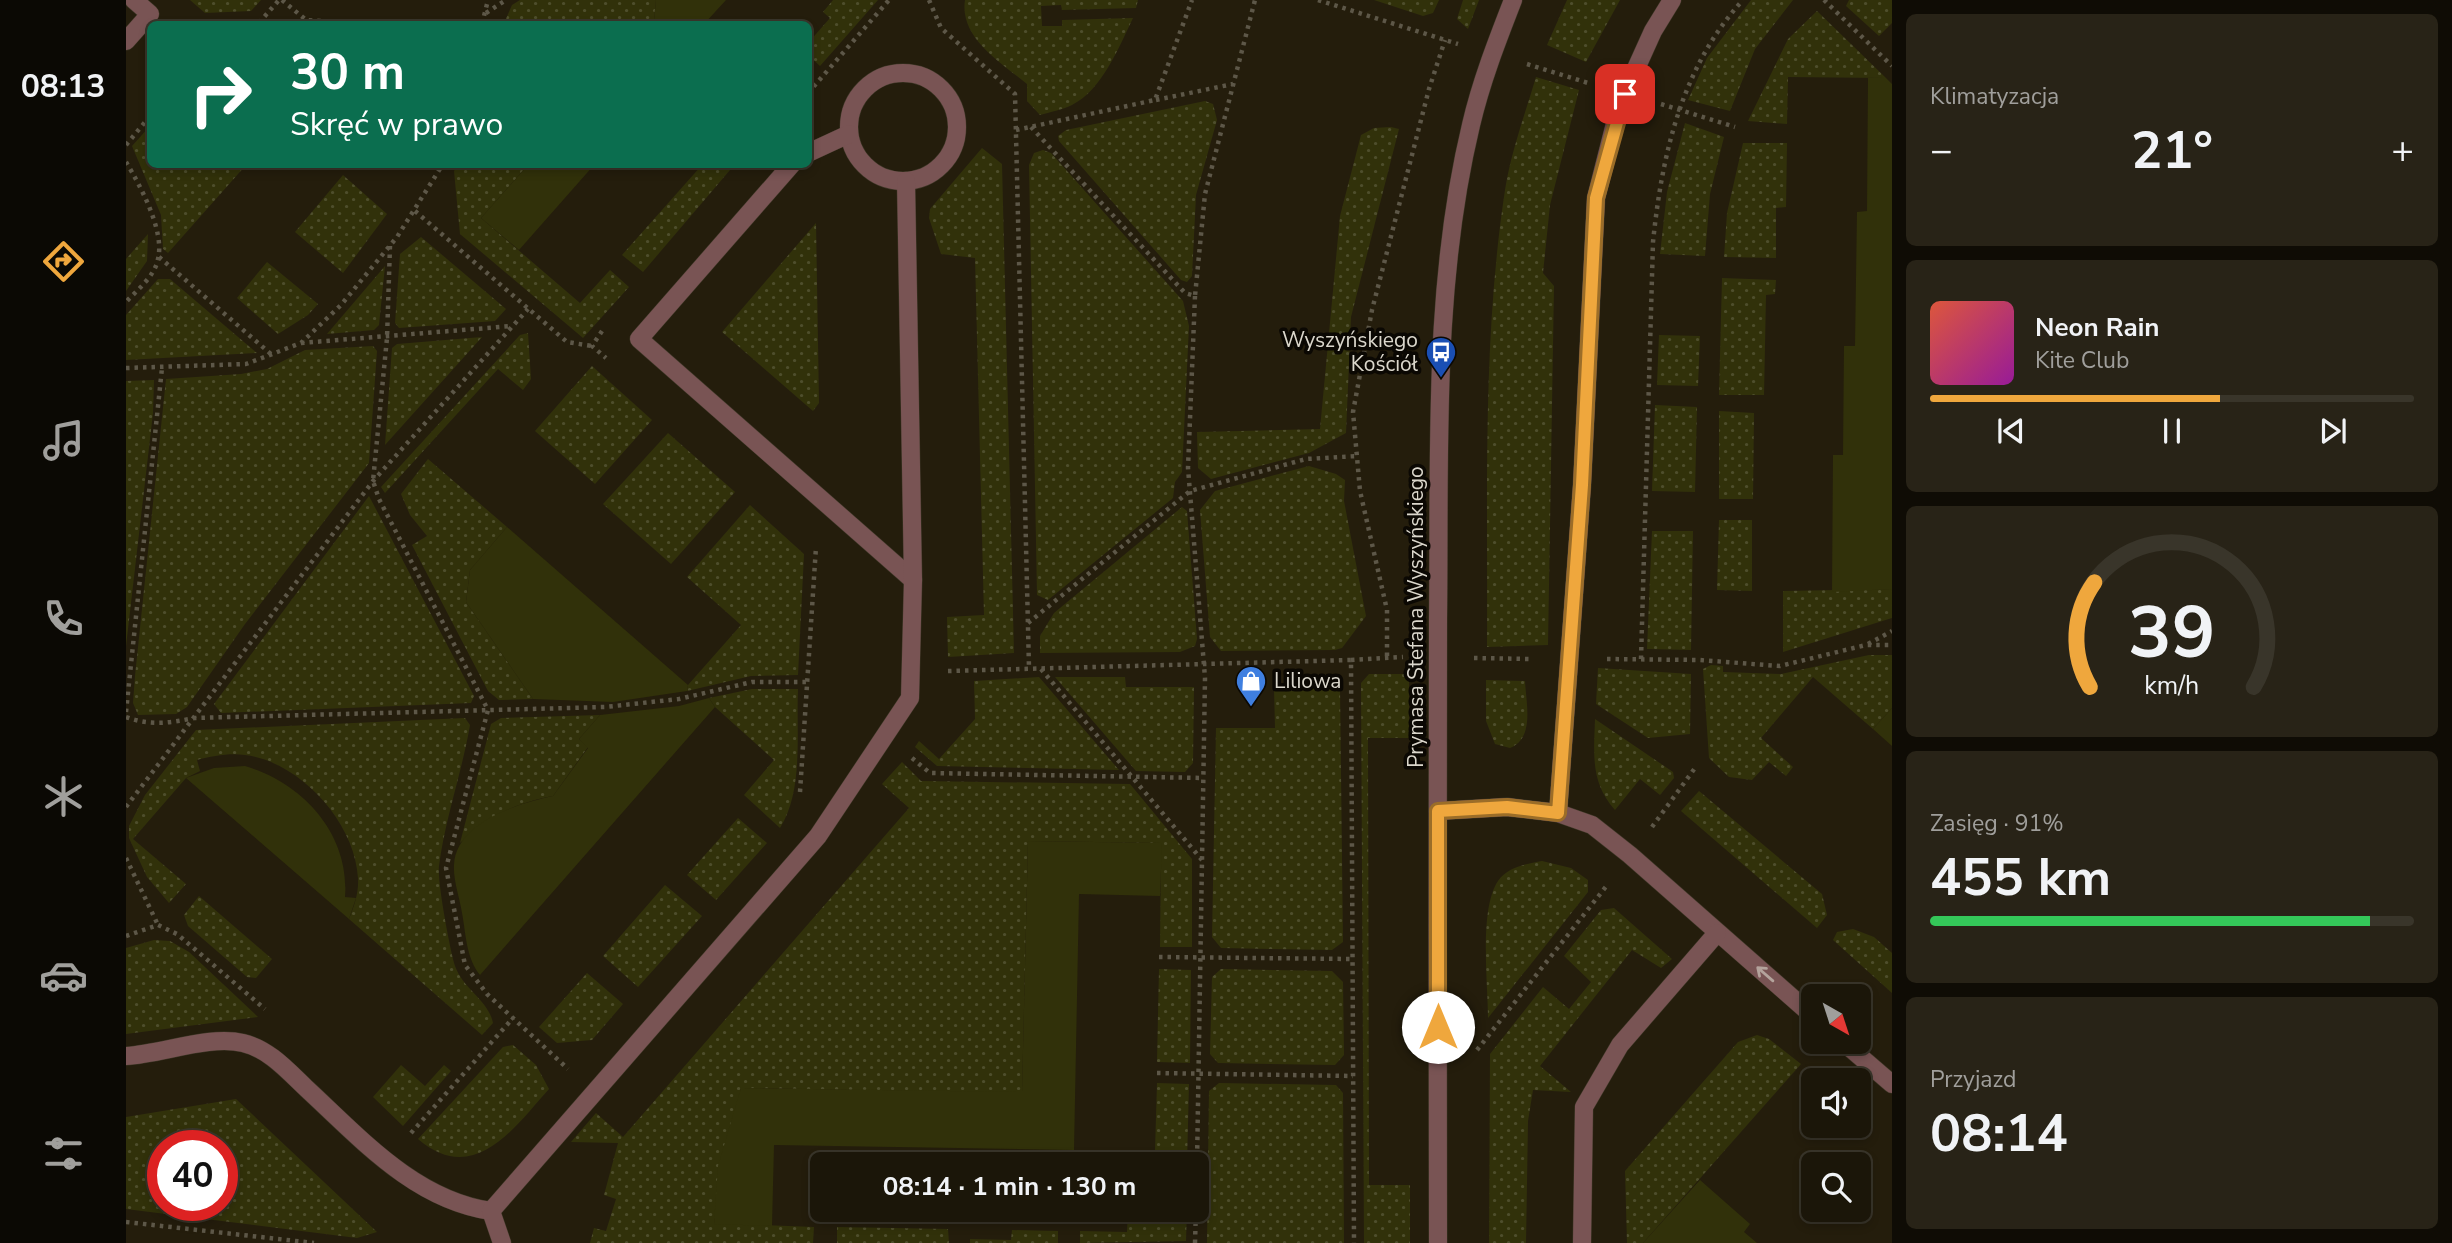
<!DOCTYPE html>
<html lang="pl">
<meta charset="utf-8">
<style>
:root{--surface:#1b1609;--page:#282317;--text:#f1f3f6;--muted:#a09f9c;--line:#39352a;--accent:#efa73d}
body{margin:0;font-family:"Nunito Sans",sans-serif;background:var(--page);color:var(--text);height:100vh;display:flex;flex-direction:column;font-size:26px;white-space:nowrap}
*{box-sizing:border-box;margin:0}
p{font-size:23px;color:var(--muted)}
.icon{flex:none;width:38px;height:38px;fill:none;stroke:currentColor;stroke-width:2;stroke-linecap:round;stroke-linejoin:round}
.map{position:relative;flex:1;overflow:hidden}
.panel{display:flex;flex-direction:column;gap:14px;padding:14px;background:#0f0c05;width:560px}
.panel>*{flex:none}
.banner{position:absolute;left:21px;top:21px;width:665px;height:147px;border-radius:10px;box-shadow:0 4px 10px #0003,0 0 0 2px var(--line);background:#0b6e4f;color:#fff;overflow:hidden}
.needle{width:46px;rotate:141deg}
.buttons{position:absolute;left:1675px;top:984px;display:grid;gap:14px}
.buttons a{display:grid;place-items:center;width:70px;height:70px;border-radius:10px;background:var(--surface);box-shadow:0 4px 10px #0003,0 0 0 2px var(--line);font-size:35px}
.speed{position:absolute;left:21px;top:1130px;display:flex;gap:14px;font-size:35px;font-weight:700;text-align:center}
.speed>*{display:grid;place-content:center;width:91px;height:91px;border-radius:50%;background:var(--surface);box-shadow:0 4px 10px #0003,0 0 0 2px var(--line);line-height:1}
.speed .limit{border:10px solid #d22;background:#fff;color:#111}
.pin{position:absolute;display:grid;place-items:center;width:60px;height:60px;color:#fff;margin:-30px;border-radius:14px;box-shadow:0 4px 10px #0006}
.me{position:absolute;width:77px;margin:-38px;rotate:0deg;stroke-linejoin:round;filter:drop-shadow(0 0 5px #0008)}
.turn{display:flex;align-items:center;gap:24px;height:147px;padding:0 28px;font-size:32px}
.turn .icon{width:91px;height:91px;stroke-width:2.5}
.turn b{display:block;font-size:49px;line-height:60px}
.big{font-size:52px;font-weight:700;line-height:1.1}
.panel .card{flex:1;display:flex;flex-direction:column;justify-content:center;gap:10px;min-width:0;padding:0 24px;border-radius:10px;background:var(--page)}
.panel .dial{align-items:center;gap:0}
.dial svg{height:182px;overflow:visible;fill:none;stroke:var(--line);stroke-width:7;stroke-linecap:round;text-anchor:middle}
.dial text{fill:var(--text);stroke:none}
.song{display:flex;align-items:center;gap:21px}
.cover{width:84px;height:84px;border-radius:10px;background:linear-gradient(135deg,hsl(10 70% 55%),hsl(300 70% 35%))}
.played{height:7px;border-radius:4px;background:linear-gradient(90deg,var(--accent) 60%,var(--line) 60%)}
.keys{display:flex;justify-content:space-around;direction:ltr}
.heat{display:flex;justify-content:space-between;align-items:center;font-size:38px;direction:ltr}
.charge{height:10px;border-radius:5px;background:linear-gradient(90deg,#34c759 91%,var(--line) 0)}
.trip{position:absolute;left:684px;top:1152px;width:399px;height:70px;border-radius:10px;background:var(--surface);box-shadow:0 4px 10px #0003,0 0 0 2px var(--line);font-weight:700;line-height:70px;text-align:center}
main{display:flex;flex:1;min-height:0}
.tab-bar{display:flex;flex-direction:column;width:126px;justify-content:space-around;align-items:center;background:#0b0904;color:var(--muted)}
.tab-bar .icon{width:49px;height:49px}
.tab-bar .on{color:var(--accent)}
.tab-bar b{font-size:32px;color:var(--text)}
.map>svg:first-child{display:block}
.grass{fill:url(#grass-dots);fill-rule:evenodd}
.garden{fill:#31310a}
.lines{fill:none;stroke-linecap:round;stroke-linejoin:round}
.service-casing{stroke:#3e3727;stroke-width:19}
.minor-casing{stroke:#3e3727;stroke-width:19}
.tertiary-casing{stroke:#3e3727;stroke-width:19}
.path{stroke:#5d5748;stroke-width:4.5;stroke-dasharray:3.5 5;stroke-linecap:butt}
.service{stroke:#795454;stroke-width:18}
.minor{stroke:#795454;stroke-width:18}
.tertiary{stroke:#795454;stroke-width:18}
.oneway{stroke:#b4a39c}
.route-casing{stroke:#9b6d28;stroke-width:18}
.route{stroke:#efa73d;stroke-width:12}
.labels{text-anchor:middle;stroke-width:7;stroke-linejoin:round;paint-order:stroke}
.poi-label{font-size:21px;fill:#dbd7cc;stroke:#0b0803;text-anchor:end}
.street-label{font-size:21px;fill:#dbd7cc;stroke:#0b0803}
</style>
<main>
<nav class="tab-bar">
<b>08:13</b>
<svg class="icon on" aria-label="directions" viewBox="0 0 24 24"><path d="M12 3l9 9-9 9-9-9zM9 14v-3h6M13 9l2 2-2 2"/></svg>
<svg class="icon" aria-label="music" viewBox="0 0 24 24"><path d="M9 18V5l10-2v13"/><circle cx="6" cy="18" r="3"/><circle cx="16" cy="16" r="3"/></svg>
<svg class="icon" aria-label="phone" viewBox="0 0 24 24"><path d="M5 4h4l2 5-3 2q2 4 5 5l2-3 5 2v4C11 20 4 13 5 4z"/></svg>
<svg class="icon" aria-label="climate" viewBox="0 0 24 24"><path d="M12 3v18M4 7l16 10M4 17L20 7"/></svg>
<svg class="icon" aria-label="car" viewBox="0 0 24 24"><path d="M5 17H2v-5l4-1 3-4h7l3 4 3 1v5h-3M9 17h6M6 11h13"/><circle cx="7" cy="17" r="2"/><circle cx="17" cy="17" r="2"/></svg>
<svg class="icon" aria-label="filters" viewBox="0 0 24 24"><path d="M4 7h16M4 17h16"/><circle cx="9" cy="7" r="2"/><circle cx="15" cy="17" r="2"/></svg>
</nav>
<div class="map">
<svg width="1766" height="1243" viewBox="0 0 1766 1243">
<defs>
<pattern id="grass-dots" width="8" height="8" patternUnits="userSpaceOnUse" patternTransform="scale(1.75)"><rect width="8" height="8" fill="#31310a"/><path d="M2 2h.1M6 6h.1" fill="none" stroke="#4e4e2c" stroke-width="1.8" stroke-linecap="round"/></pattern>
</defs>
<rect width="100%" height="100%" fill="#241d0c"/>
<!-- grass -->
<g class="grass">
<path d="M64 0H135L125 11 79 13Z"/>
<path d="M394 0H530L528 20 524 24H381L379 21 386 5Z"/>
<path d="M707 0H752L694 66 683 56V42L704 18 697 12Z"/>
<path d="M839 0H1012L1010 8 936 10 935 5 915 6 916 26H936V20L1007 18C993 47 976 90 946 105 936 110 924 112 914 115L901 101V84C876 63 833 38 839 0Z"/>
<path d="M1248 0H1313L1307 13 1297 16Z"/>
<path d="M1337 0H1353L1342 29 1331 19Z"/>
<path d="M1441 0H1494L1460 62 1421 45Z"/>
<path d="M1625 0H1667L1629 49 1604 111 1562 100 1581 58Z"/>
<path d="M1723 0H1766V23L1753 36 1720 6Z"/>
<path d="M1691 11 1760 78 1662 77 1661 124 1622 121 1662 39Z"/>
<path d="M1410 77 1453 90 1424 205 1417 273 1428 286 1422 645 1361 647C1362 495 1356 341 1379 190 1385 152 1399 114 1410 77Z"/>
<path d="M1079 101 1087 104 1091 120 1070 195 1066 276 1061 282 1055 280 933 141 932 136 940 130Z"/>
<path d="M1559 123 1598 137 1584 194 1579 256 1534 254 1541 192Z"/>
<path d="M24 126V164L120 165 42 253 37 249 35 215 6 146Z"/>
<path d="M1265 127 1273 129 1225 317 1220 433 1183 453 1085 479 1072 468 1071 432 1194 429 1214 216 1235 135 1248 128Z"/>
<path d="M1617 143H1661L1660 207 1650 208V258L1598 257 1601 213Z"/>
<path d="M856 148 876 164 888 653 822 657 821 617 858 615 849 258 815 254 803 218 804 209Z"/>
<path d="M917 150 925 153 1057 301 1063 326 1056 472 1049 482 1047 498 922 600 911 595 903 165 908 153Z"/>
<path d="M332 165H402L355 218 454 303 484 270 503 287 457 338 334 234 328 171Z"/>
<path d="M576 165H598L604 170 517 272 496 255Z"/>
<path d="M217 175 261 214 217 273 169 232Z"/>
<path d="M690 223 693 403 687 411 596 332Z"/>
<path d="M22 234 21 261 0 291V259Z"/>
<path d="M295 237 380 309 369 321 273 328 269 323 274 254Z"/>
<path d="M141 262 192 304 182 315 152 334 111 298Z"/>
<path d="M259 266 253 325 248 330 201 334Z"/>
<path d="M1596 278 1650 280 1649 294 1640 295 1638 395H1593Z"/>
<path d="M32 279H44L131 353 0 360V315Z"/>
<path d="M402 333 405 379 397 390 372 369 259 493 255 487 394 335Z"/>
<path d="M1533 335 1574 336 1572 386 1531 385Z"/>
<path d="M356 337 259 445 266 348 271 344Z"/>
<path d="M247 346 251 351 243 463 119 624 61 707 50 714 12 715 7 703 9 676 40 379 115 374 141 369 179 350Z"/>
<path d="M466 366 526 420 469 484 409 431Z"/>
<path d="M28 380 27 413 0 646V381Z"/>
<path d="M1529 405 1571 407 1569 492 1526 491Z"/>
<path d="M1593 411 1628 413 1627 499H1593Z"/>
<path d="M542 433 609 492 545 564 477 504Z"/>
<path d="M302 459 381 527 344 570 340 602 407 699 373 700 362 691 286 545 301 536 284 515 275 494Z"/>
<path d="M1183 466 1210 474 1219 480 1218 501 1240 616 1216 648 1209 650 1095 651 1084 637 1074 510 1089 491Z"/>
<path d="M243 496 348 696 345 703 95 713 88 704Z"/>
<path d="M624 505 678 554 672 675 625 676 561 691 562 685 615 625 561 577Z"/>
<path d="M1056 507 1061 511 1071 639 1069 646 1054 652 914 653V636L928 613Z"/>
<path d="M1593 520H1626V591L1591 590Z"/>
<path d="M1526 531H1567L1565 650 1521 649Z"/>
<path d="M1766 589V618L1657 652V591Z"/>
<path d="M1743 655H1766V708L1747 729 1687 677 1635 738 1667 767 1660 776 1643 762 1626 780 1603 777 1583 758 1577 669 1585 665 1597 666V672L1655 674Z"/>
<path d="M1472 668 1565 674 1564 734 1522 738 1470 704Z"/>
<path d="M1243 674H1283V738H1242L1243 1185H1284V1243H1238L1235 683Z"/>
<path d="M913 677 993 770 811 766 789 747 793 741 813 759 849 719 848 681Z"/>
<path d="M929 677H999L1000 687H1068L1067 763 1059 772 1010 771Z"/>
<path d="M1360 680 1399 681C1400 703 1409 738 1384 748L1369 744 1360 721Z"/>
<path d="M1148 688H1214L1217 942 1206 950 1095 948 1086 937 1090 728H1149Z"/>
<path d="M626 689H672C670 732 678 790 654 828L618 795 648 760 589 707 583 698Z"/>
<path d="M474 715 453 739 462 747 427 796C385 804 366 816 334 843L365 724 375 718Z"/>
<path d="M339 718 344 725C336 772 319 819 313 866 311 881 324 950 329 966 337 989 363 1001 367 1023L356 1035 223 919C228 906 233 893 232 878 229 822 174 762 119 755 103 753 86 756 71 760L74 771 60 778 7 839 60 884 43 903 21 877 3 838V826L19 795 70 730Z"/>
<path d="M1469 719 1547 772 1548 778 1534 795 1514 779 1489 810C1464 782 1468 754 1469 719Z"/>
<path d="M776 762 795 781 1004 784 1066 859V947H1034L1035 843 902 841 896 1093 615 1088 588 1223 688 1227 687 1243H464L468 1228 480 1231 490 1199 478 1195 492 1143 445 1142 470 1113 497 1137 783 808 756 784Z"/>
<path d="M1573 791 1696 894 1701 915 1691 928 1555 811Z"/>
<path d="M612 818 641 843 590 900 561 875Z"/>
<path d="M1416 861 1445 868 1462 880V892L1362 1018C1362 984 1353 909 1372 881 1382 867 1400 864 1416 861Z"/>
<path d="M539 885 576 916 512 987 477 956Z"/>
<path d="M73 896 146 959 130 978 121 977 62 926 58 915Z"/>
<path d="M1488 908 1546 959 1535 968 1506 950 1414 1066 1445 1092 1407 1090 1402 1121 1400 1243H1363L1364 1054 1417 987 1443 1009 1465 982 1438 956 1475 910Z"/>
<path d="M1727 929 1748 937 1766 953V993L1707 940 1711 932Z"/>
<path d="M28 940 44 941 63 952 132 1017 0 1034V948Z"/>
<path d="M1033 969 1065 970 1064 1063 1031 1062Z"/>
<path d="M1095 969 1206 971 1217 982 1218 1055 1209 1065 1092 1063 1084 1054 1086 977Z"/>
<path d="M461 973 497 1004 466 1040 431 1043 413 1027Z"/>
<path d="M1631 1035 1643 1039 1675 1064 1517 1243H1501L1499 1171 1612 1042Z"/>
<path d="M387 1045 410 1065 423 1089C388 1128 348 1187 292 1139L377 1047Z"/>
<path d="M275 1065 299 1086 318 1065 325 1071 277 1126 247 1097Z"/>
<path d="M1031 1083 1063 1084 1061 1164H1003V1151H1029Z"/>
<path d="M1093 1083 1210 1085 1217 1093 1218 1243H1081L1083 1091Z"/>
<path d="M110 1099 251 1232 231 1238 0 1209V1117ZM37 1146H96V1206H37Z"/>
<path d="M1002 1209H1061L1060 1241 954 1243V1231L1001 1232Z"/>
<path d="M711 1227 822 1229 823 1243H711Z"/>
<path d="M886 1230 932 1231V1243H844V1239L885 1240Z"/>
</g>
<!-- garden -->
<g class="garden">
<path d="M530 0H600L578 24H524L528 20Z"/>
<path d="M1742 78H1760L1766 84V589L1706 592 1707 455H1717L1718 346H1729L1731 212 1741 211Z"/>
<path d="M402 165H468L393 250 355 218Z"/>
<path d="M381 527 562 685 561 691 487 702 407 699 340 602 344 570Z"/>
<path d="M583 698 589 707 354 975C340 958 340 934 336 913 334 899 327 880 328 865 330 822 393 803 427 796L462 748 453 739 474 715 553 706Z"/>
<path d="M1766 708V746L1747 729Z"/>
<path d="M119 766C177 783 224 834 219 897L230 898 223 919 60 778 88 768Z"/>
<path d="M902 841 1036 843 1034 896 953 894 948 1150 648 1145 646 1226 588 1224 592 1166 615 1088 896 1092Z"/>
<path d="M1574 1180 1624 1224 1618 1232 1631 1243H1517Z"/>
</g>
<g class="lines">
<!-- service casing -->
<g class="service-casing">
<g id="service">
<path d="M0 41 24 14 8 0"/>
<circle cx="777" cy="127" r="54"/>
<path d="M682 153 723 134"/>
<path d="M666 164 513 339 787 580"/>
<path d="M1432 813 1456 485 1470 198 1494 104 1527 31 1546 0"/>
<path d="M0 1056C36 1054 83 1035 117 1043 143 1049 162 1071 181 1089 235 1139 289 1200 365 1211"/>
<path d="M376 1243 365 1211 692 836 784 698 787 580 780 181"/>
</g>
</g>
<!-- minor casing -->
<g class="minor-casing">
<g id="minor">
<path d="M1312 811 1381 807 1432 813 1466 825 1504 855 1687 1016"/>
<path d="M1716 1041 1766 1084"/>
<path d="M1456 1243 1458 1107 1494 1045 1591 933"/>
</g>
</g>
<!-- tertiary casing -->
<g class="tertiary-casing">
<path id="tertiary" d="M1312 1243C1312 1035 1311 828 1312 620 1314 455 1306 287 1345 125 1355 82 1371 41 1387 0"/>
</g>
<!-- path -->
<g class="path">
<path d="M156 0 180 20 245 24"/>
<path d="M803 0 815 28 889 94 903 668"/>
<path d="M1192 0 1332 44"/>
<path d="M1698 0 1766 66"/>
<path d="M360 13 380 0"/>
<path d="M125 24H132L153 0"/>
<path d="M356 24 362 0"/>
<path d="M1401 64 1462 83"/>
<path d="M682 93 763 0"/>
<path d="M1030 100 1107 84"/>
<path d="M1535 104 1609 127"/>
<path d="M905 127 1059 293 1069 296 1079 194 1129 0"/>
<path d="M890 130 1029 100 1066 0"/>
<path d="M0 145 24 116"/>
<path d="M0 162C14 185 39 231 32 259 29 276 11 290 0 302"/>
<path d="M289 211 441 342 466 346"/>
<path d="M264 246 261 338 247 481 253 499 362 710 320 868 339 965 361 994 442 1069"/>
<path d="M33 257 146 355"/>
<path d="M1069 296 1062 468 1079 678 1071 1164"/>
<path d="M476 331 466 346 480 358"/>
<path d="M175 343 386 326"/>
<path d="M0 368 120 364 175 343 215 305 271 237 317 164"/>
<path d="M902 623 1064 491 1180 459 1231 456"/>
<path d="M1742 644 1766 631"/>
<path d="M1261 656V610L1234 491 1227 412 1246 310 1303 89 1319 40"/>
<path d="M1348 658 1406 659"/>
<path d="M1481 659 1573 660 1654 666 1740 645H1766"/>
<path d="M1515 659 1527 242C1536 154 1556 66 1617 0"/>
<path d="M1225 660 1277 657"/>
<path d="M915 669 1076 860"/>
<path d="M822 671 1225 660 1228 1243"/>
<path d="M0 712 36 368"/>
<path d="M0 717C24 726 44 723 68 718L479 707 553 699 626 682H682"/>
<path d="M786 758 804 773 1077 778"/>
<path d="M674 792 690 547"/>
<path d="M0 807 247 481 402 309"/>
<path d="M1526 827 1569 768"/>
<path d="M0 858 32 925"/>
<path d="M0 936 32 925 51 934 139 1009"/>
<path d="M1033 957 1227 959"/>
<path d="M1351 1050 1482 884"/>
<path d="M1031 1073 1227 1076"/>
<path d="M285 1133 387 1018"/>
<path d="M0 1222 188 1243"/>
<path d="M1069 1243 1070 1209"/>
</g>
<!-- service -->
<use href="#service" class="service"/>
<!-- minor -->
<use href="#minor" class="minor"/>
<!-- tertiary -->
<use href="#tertiary" class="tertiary"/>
</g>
<!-- one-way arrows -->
<defs><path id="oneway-shaft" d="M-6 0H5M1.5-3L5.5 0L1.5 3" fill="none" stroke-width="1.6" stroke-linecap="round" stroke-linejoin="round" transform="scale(1.75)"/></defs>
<use class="oneway" href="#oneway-shaft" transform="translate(1639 974) rotate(-139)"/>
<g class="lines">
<!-- route casing -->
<g class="route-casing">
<path id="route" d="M1312 1027V811L1381 807 1432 813 1456 485 1470 198 1499 94"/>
</g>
<!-- route -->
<use href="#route" class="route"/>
</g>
<!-- icons -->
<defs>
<g id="bus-pin" transform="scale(1.575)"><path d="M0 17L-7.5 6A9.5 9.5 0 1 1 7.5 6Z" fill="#1a4fb4" stroke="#0b0803"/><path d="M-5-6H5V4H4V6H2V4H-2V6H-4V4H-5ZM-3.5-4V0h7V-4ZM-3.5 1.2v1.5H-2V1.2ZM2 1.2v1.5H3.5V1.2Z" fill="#fff"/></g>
<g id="shop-pin" transform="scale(1.575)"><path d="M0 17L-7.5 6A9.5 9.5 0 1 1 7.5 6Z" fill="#3f7fe0" stroke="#0b0803"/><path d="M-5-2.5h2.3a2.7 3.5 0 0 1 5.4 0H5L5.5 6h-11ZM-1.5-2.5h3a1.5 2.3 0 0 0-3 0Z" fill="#fff"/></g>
</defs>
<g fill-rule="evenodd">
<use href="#bus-pin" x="1315" y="352"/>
<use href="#shop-pin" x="1125" y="681"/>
</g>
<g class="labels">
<!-- poi labels -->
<g class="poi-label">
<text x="1292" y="347">Wyszyńskiego<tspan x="1292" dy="24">Kościół</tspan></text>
<text x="1148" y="688" text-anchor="start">Liliowa</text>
</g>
<!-- street labels -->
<g class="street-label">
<text transform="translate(1290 617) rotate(-90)" y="7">Prymasa Stefana Wyszyńskiego</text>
</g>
</g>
</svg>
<div class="buttons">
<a><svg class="needle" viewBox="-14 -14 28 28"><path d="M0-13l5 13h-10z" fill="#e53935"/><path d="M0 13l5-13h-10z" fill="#a09f9c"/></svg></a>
<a><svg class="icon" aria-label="sound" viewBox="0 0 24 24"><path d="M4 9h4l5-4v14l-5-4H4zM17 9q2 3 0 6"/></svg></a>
<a><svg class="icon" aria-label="search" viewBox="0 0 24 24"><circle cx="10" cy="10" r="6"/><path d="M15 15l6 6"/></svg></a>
</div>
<div class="speed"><div class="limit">40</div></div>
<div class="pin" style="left:1499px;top:94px;background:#d93025"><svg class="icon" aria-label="arrive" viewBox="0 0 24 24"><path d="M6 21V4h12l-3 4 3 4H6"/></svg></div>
<svg class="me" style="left:1312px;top:1027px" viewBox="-20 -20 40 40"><circle r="19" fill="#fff"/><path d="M0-13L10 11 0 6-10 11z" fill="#efa73d"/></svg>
<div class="trip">08:14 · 1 min · 130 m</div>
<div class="banner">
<div class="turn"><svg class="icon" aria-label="right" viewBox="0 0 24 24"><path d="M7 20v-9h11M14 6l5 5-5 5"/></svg><div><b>30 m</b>Skręć w prawo</div></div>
</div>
</div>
<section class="panel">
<div class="card"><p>Klimatyzacja</p>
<div class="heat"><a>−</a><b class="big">21°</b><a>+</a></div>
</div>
<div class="card">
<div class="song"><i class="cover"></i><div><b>Neon Rain</b><p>Kite Club</p></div></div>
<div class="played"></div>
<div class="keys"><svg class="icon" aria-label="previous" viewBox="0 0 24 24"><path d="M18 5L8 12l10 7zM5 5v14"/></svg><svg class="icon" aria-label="pause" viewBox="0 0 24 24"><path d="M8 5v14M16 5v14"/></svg><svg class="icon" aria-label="next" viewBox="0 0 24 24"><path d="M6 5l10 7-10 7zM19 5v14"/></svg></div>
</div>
<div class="card dial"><svg viewBox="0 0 100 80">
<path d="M14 69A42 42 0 1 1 86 69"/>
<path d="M14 69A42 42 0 0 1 16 23" stroke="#efa73d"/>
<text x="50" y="56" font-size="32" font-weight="700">39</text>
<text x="50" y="72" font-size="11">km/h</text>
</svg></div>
<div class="card"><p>Zasięg · 91%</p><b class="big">455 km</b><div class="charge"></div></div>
<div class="card"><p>Przyjazd</p><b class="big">08:14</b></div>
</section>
</main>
